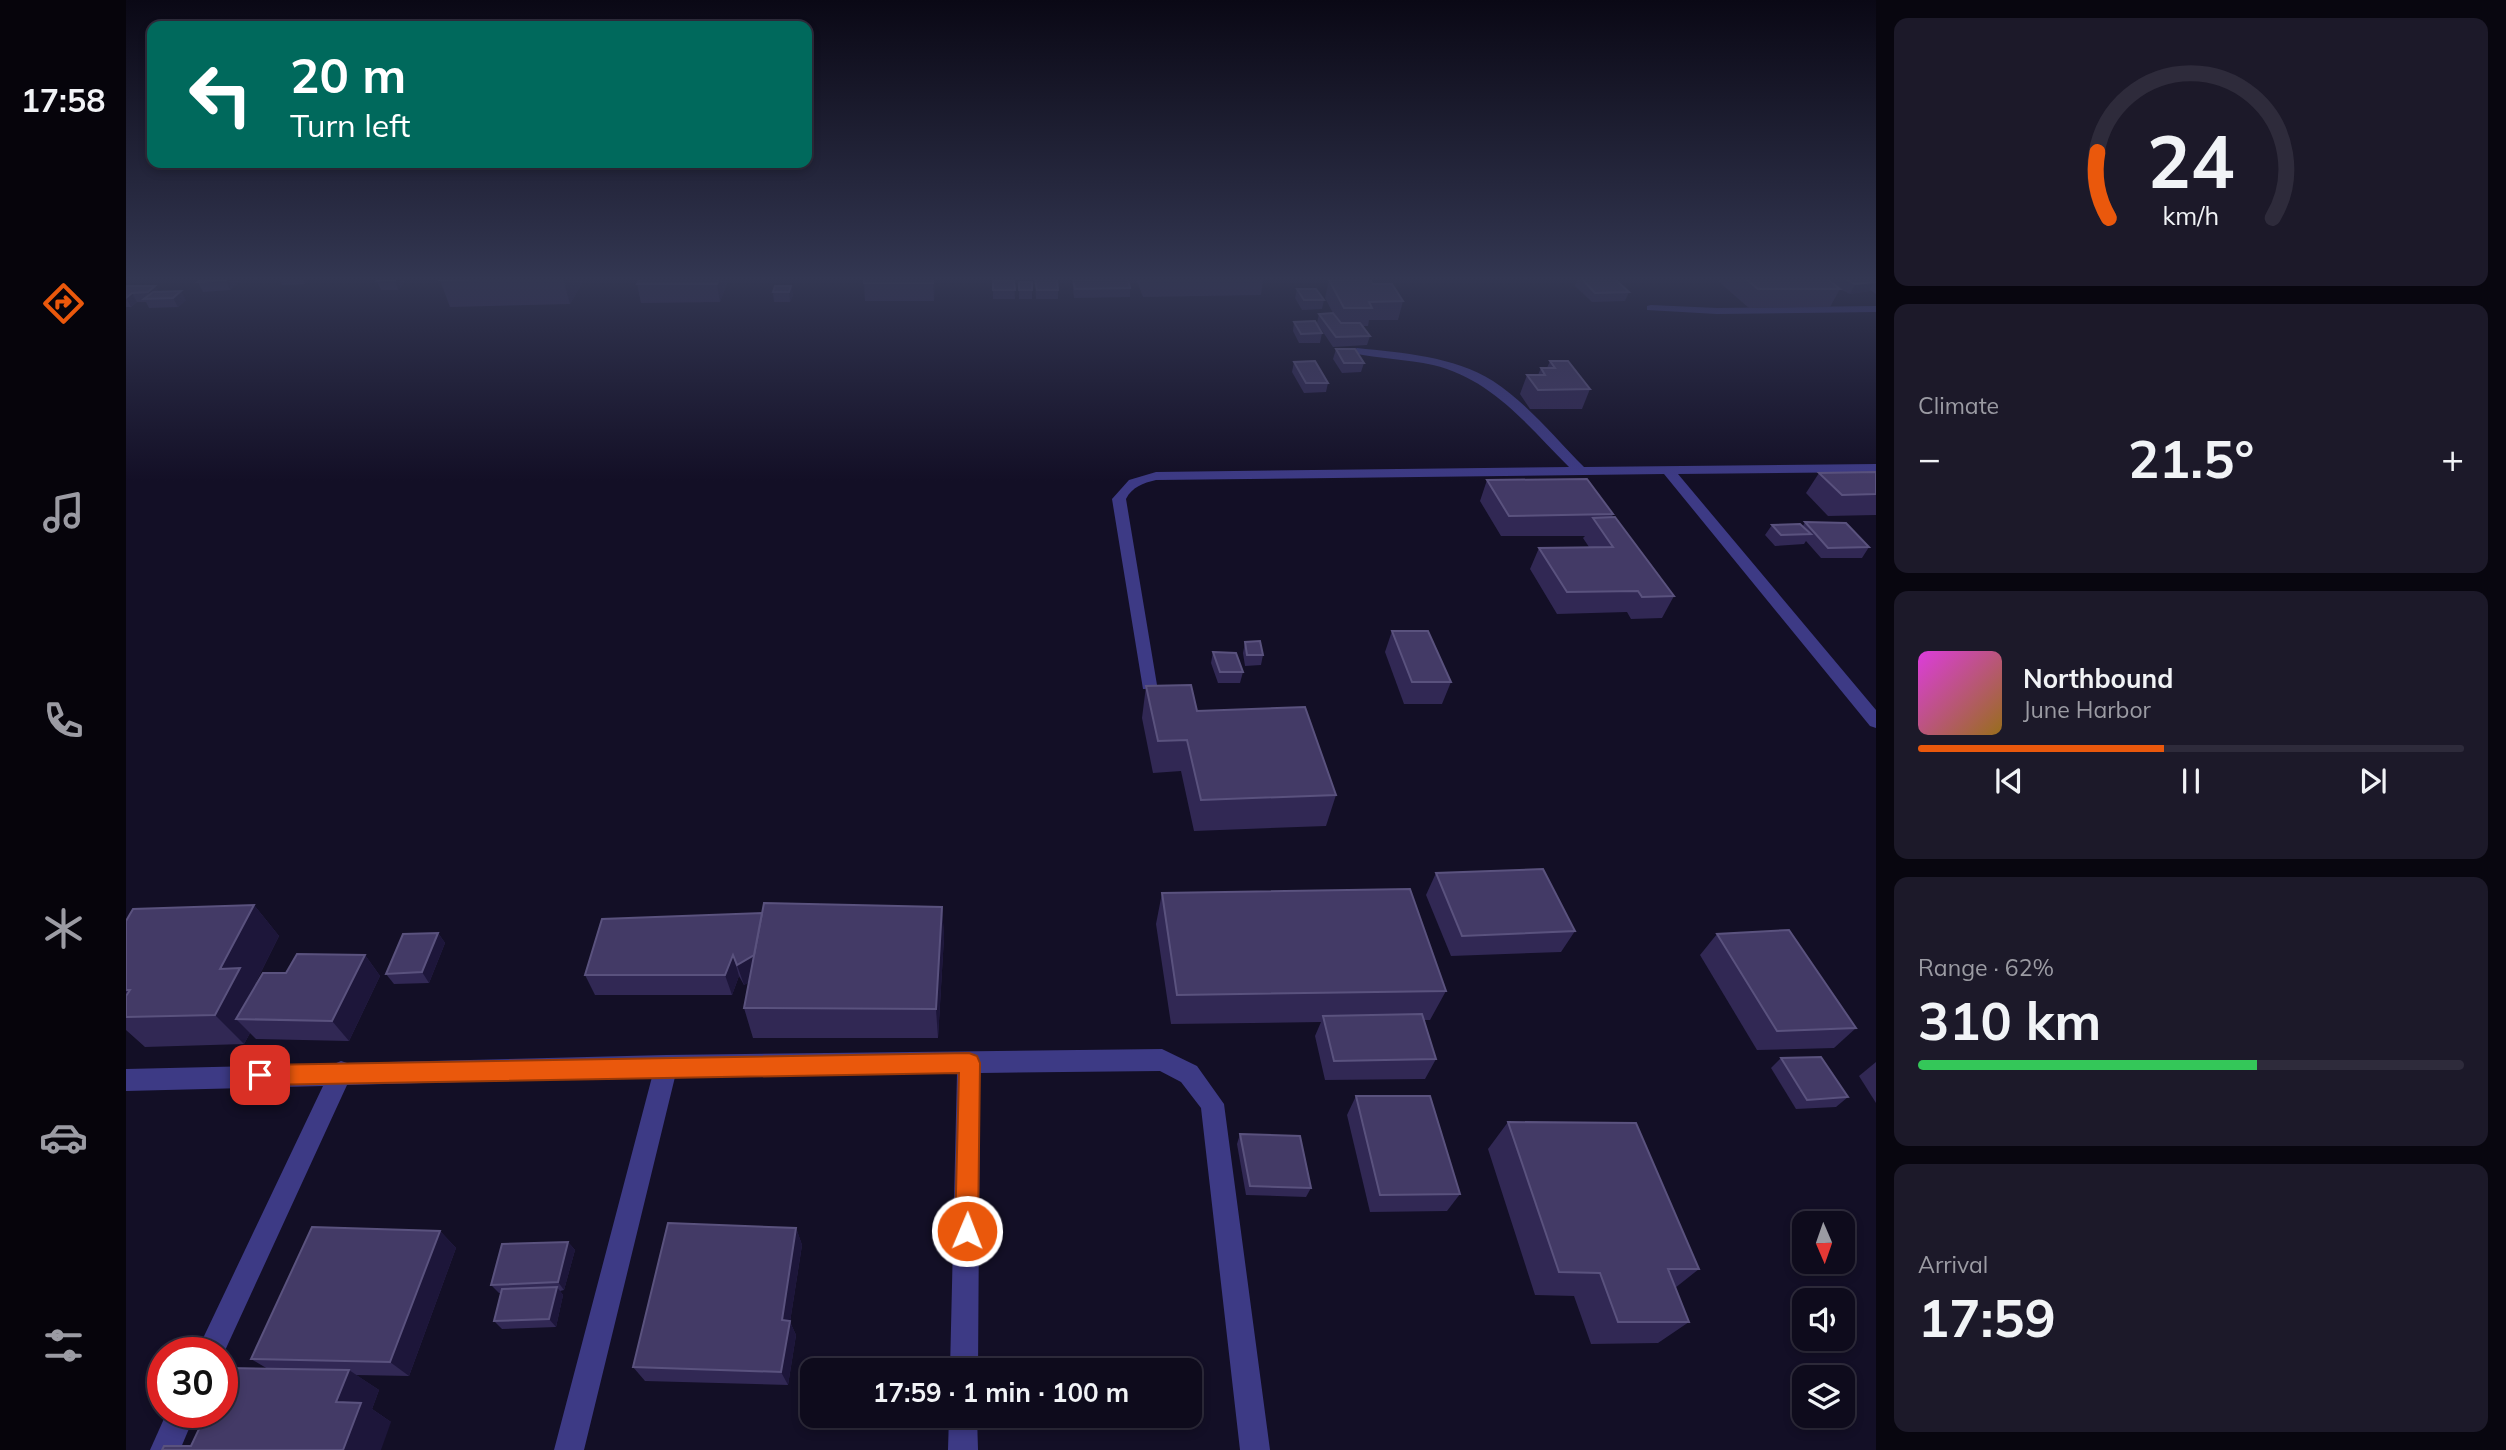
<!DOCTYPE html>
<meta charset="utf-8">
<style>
:root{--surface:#0e0b1c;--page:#1c1929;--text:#f1f3f6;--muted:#9b9ba3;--line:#2e2b3b;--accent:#ea580c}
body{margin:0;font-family:Mulish,sans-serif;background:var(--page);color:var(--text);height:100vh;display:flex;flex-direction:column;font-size:26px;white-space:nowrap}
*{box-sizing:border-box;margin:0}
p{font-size:23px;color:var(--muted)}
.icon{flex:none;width:38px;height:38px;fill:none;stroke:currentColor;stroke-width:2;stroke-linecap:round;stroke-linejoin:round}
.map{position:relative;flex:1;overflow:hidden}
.details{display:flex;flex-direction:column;gap:18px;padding:18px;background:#08060f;width:630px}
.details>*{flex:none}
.guide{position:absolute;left:21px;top:21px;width:665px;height:147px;border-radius:14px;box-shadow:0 4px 10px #0003,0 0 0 2px var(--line);background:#00695c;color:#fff;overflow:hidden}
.needle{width:46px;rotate:178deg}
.controls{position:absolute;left:1666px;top:1211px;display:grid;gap:14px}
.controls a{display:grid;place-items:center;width:63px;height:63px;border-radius:14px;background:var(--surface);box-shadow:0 4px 10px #0003,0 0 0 2px var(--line);font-size:35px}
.speed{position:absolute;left:21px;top:1337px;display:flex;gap:14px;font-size:35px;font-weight:700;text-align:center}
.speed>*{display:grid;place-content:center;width:91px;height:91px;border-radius:50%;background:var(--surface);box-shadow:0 4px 10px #0003,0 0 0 2px var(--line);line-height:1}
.speed .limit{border:10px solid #d22;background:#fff;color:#111}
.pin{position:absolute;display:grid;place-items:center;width:60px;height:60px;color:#fff;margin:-30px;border-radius:14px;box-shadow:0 4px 10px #0006}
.me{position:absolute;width:77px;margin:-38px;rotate:1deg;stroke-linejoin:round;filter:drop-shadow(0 0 5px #0008)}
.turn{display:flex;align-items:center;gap:24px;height:147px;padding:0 28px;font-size:32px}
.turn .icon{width:91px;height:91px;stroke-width:2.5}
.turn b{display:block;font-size:49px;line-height:60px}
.big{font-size:52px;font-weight:700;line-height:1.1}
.details .widget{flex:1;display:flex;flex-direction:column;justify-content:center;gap:10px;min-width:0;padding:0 24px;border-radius:14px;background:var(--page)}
.details .dial{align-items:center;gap:0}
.dial svg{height:182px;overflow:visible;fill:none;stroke:var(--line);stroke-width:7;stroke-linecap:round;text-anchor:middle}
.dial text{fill:var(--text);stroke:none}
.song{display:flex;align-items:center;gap:21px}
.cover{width:84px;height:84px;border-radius:10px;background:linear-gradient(135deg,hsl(300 70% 55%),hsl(40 70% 35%))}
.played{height:7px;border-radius:4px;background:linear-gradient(90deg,var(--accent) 45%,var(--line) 45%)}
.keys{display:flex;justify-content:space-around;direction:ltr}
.heat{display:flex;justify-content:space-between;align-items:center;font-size:38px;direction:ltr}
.charge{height:10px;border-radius:5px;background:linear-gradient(90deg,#34c759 62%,var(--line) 0)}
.trip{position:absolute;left:674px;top:1358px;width:402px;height:70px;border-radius:14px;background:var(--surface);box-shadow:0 4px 10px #0003,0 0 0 2px var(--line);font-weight:700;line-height:70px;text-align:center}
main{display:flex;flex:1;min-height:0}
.dock{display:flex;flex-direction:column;width:126px;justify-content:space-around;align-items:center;background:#06040b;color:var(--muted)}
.dock .icon{width:49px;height:49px}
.dock .selected{color:var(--accent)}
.dock b{font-size:32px;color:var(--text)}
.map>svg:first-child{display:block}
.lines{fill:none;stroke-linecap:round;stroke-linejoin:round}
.street{fill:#3d3a85;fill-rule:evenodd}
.wall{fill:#312854}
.shaded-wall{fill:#1d163a}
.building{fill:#433a66;stroke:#5a527e;stroke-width:2}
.route{fill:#ea580c;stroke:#983908;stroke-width:2}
</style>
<main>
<nav class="dock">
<b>17:58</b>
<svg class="icon selected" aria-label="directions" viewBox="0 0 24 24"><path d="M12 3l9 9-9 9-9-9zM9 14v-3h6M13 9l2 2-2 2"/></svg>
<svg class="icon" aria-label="music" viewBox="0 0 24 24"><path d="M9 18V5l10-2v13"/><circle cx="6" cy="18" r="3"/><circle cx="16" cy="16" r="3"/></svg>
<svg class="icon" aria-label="phone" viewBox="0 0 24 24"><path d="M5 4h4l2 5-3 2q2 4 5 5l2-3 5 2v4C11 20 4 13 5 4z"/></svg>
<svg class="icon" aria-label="climate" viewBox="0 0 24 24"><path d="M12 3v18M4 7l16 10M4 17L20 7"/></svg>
<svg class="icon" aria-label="car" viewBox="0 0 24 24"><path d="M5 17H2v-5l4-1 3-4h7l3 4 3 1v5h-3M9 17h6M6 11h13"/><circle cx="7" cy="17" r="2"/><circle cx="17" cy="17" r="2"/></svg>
<svg class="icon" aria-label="filters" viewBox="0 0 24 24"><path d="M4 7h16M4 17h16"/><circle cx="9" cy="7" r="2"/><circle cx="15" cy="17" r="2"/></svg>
</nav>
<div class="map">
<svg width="1750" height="1450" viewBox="0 0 1750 1450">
<rect width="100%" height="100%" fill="#130f26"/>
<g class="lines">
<!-- street -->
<g class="street">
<path d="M1525 305 1591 308 1750 306V312L1591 314 1521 310V306Z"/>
<path d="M1231 348C1277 353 1327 356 1367 381 1402 404 1429 438 1458 467L1750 464V472L1552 474 1750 710V728L1744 726 1538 474 1030 480C1017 483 1006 487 1000 499L1031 685 1029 689H1017L986 499 1003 480 1030 472 1443 467C1402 426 1366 379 1307 365 1281 359 1253 359 1227 353L1225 351Z"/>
<path d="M1036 1049 1071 1066 1098 1104 1144 1450H1114L1075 1108 1055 1082 1034 1071 854 1073 852 1370H824L831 1073 549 1077 458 1450H428L526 1077 221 1085 96 1357V1353H70L197 1086 0 1091V1069L208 1064 215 1061 221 1063 540 1055Z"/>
<path d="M41 1412H70L54 1450H24Z"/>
<path d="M823 1416H851L852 1450H822Z"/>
</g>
</g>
<!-- wall -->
<g class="wall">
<path d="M78 278H117V279L104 290 77 292 72 282Z"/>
<path d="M153 278H184L179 284 156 285Z"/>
<path d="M253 278H278L279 282 272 290H255L251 281Z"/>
<path d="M315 278H459L444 304 324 307 314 280Z"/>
<path d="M603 278 594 302 515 303 511 284Z"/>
<path d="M738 278H852V280H808V301H739L738 283Z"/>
<path d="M1010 278H1137L1135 295 1017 297Z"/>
<path d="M1452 278H1488L1503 292 1499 301 1466 302 1449 286Z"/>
<path d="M1594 278H1750V294L1744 290 1743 291 1724 294 1714 289 1704 307 1623 308 1593 282Z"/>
<path d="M909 279 932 290V299H910Z"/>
<path d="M947 280 1004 288V297L948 298 947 289Z"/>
<path d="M1203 280 1247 284 1277 301 1272 320H1243L1242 326H1237L1244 336 1241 345 1207 347 1191 323 1193 314 1207 313 1199 298Z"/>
<path d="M867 281H888L889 299H867Z"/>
<path d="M893 282 906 290V299H893Z"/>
<path d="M0 286H29L32 291 60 300 52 307 23 308 20 302H11L5 307H0Z"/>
<path d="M665 286 667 295 664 302H648L647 292Z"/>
<path d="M1171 289 1198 300 1196 309 1176 310 1169 298Z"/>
<path d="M1168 322 1196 333 1194 343H1173L1167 331Z"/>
<path d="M1210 349 1238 363 1235 372 1216 373 1207 359Z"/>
<path d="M1424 361 1464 389 1456 409H1404L1394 394 1401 375H1412L1415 368H1421Z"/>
<path d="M1168 362 1202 383 1200 392 1178 393 1166 372Z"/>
<path d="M1750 472V515L1702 516 1680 493 1693 473Z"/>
<path d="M1361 480 1487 514 1486 517 1548 596 1536 618 1505 619 1501 612 1431 614 1404 569 1413 548 1463 547 1457 538 1459 536H1375L1354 501Z"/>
<path d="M1679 522 1743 547 1736 558H1695L1680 541 1678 544 1649 546 1639 535 1646 525 1677 526Z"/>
<path d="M1266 631 1325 682 1316 704H1278L1259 652Z"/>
<path d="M1119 642 1137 655 1135 665 1119 666 1117 653Z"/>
<path d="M1087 652 1117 672 1114 683H1092L1085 663Z"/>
<path d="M1020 686 1071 711 1210 795 1200 826 1068 831 1055 771 1027 773 1016 718Z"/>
<path d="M1310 873 1449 931 1435 952 1325 956 1300 895Z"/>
<path d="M1036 893 1320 991 1304 1020H1298L1310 1059 1299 1079 1199 1080 1189 1036 1195 1022 1045 1024 1030 924Z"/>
<path d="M128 905 153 936 129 984 130 986 160 973 239 955 254 976 223 1041 130 1039 124 1033 118 1044 19 1047 0 1030V921Z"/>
<path d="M816 907 818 937 812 1038H627L618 1008 623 982 618 985 613 976 606 995H469L459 975Z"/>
<path d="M312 933 319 943 303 983 268 984 260 974Z"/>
<path d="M1591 934 1730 1028 1708 1048 1631 1050 1574 955Z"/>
<path d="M1655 1058 1722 1097 1710 1107 1670 1109 1645 1068Z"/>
<path d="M1750 1062V1103L1733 1076Z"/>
<path d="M1230 1096 1334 1194 1321 1211 1244 1212 1221 1115Z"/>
<path d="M1382 1122 1573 1269 1549 1288 1563 1322 1532 1343 1465 1344 1448 1296 1409 1295 1362 1149Z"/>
<path d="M1114 1134 1185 1188 1180 1197 1120 1195 1111 1144Z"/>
<path d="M670 1228 676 1245 664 1322 670 1335 662 1385 519 1381 507 1367Z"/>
<path d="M314 1231 330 1248 283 1376 230 1375 253 1390 246 1409 265 1422 65 1446 142 1369 125 1359Z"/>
<path d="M442 1242 449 1250 438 1290 434 1291 437 1295 430 1327 376 1329 368 1321 375 1293H373L365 1285Z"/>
</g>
<!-- shaded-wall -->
<g class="shaded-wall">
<path d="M102 278H117V279L104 290 100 280Z"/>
<path d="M176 278H184L179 284Z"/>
<path d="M271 278H278L279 282 272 290 269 280Z"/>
<path d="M437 278H459L444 304Z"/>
<path d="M593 278H603L594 302 591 284Z"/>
<path d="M807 278 809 289 808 301 807 283Z"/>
<path d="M1748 282 1743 291 1724 294 1729 284Z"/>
<path d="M29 286 34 295 25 299 22 292Z"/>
<path d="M665 286 667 295 664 302 663 292Z"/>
<path d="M55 291 60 300 52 307 47 298Z"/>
<path d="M6 293 11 302 5 307 0 298Z"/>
<path d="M128 905 153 936 129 984 141 998 110 1019 124 1033 118 1044 89 1015 94 969Z"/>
<path d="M816 907 818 937 812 1038 810 1009Z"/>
<path d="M312 933 319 943 303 983 296 972Z"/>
<path d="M634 952 640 973 618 985 611 965Z"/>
<path d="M239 955 254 976 223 1041 206 1021Z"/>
<path d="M607 955 613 976 606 995 599 975Z"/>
<path d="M670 1228 676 1245 664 1322 670 1335 662 1385 655 1372 656 1320Z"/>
<path d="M314 1231 330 1248 283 1376 264 1362Z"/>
<path d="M442 1242 449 1250 438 1290 432 1282Z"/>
<path d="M431 1287 437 1295 430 1327 423 1319Z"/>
<path d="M223 1370 253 1390 246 1409 265 1422 255 1450H217L210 1402Z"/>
</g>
<!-- building -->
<g class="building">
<path d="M78 278H102L100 280 72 282Z"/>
<path d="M253 278H271L269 280 251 281Z"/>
<path d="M315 278H406L314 280Z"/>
<path d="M514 278H593L591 284H511Z"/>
<rect x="738" y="278" width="69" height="5"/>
<path d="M1455 278H1488L1503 292 1469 293Z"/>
<path d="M1619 278H1700L1714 289H1632Z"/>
<path d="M1717 278H1742L1748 282 1729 284Z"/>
<path d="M909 279H931L932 290H911Z"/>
<path d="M1002 279 1004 288 949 289 947 280Z"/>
<path d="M1244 279 1247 284H1266L1277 301 1243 302 1246 308H1218L1203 280Z"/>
<path d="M867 281H888L889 290H867Z"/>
<rect x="893" y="282" width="13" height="8"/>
<path d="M0 286H29L22 292 6 293 0 298Z"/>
<path d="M649 286H665L663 292H647Z"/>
<path d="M1171 289H1190L1198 300H1178Z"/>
<path d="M55 291 47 298 18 299 27 292Z"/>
<path d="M1207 313 1215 323H1234L1244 336 1210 337 1193 314Z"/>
<path d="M1189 321 1196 333 1175 334 1168 322Z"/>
<path d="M1210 349H1229L1238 363H1218Z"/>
<path d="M1189 361 1202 383H1180L1168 362Z"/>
<path d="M1424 361H1442L1464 389 1412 390 1401 375H1419L1415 368H1429Z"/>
<path d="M1750 472V494L1716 495 1693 473Z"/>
<path d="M1461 479 1487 514 1383 516 1361 480Z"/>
<path d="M1489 517 1548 596 1516 597 1512 591 1441 592 1413 548 1487 547 1467 518Z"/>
<path d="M1679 522 1720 523 1743 547 1702 548Z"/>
<path d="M1674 524 1685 534 1655 535 1646 525Z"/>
<path d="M1266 631H1302L1325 682H1286Z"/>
<path d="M1134 641 1137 655H1121L1119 642Z"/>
<path d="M1087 652 1110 653 1117 672H1094Z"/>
<path d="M1065 685 1071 711 1179 707 1210 795 1075 800 1061 740 1032 741 1020 686Z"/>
<path d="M1417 869 1449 931 1336 936 1310 873Z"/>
<path d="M1284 889 1320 991 1051 995 1036 893Z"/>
<path d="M638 903 816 907 810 1009 618 1008Z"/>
<path d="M128 905 94 969 114 968 89 1015 0 1017V996L4 990H0V921L7 909Z"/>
<path d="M636 913 628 955 611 965 607 955 599 975H459L476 919Z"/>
<path d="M1663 930 1730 1028 1651 1031 1591 934Z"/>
<path d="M312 933 296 972 260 974 277 934Z"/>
<path d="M171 954 239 955 206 1021 110 1019 137 973H160Z"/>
<path d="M1296 1014 1310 1059 1208 1061 1197 1016Z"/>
<path d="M1695 1057 1722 1097 1681 1100 1655 1058Z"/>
<path d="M1230 1096H1304L1334 1194 1254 1195Z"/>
<path d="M1382 1122 1510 1123 1573 1269H1542L1563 1322H1492L1474 1273 1433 1272Z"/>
<path d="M1114 1134 1174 1136 1185 1188 1124 1186Z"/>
<path d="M542 1223 670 1228 656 1320 664 1321 655 1372 507 1367Z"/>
<path d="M186 1227 314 1231 264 1362 125 1359Z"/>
<path d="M442 1242 432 1282 365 1285 376 1244Z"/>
<path d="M431 1287 423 1319 368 1321 376 1289Z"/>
<path d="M102 1368 223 1370 210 1402 235 1403 217 1450H36L38 1446H65L81 1412H96V1379Z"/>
</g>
<!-- sky -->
<linearGradient id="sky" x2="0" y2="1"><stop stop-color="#0a0815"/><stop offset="0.58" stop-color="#333752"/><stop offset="1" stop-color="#333752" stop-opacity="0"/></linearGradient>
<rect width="1750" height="481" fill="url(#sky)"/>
<!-- route -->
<path class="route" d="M843 1053 851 1056 854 1063 852 1231 849 1239 841 1242 832 1239 829 1231 833 1073 134 1085 127 1082 124 1075 127 1068 134 1065Z"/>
</svg>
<div class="controls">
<a><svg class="needle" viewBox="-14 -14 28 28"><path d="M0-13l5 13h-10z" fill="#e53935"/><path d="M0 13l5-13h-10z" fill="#9b9ba3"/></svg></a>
<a><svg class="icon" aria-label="sound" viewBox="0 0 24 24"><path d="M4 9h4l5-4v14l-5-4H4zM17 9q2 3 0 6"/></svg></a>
<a><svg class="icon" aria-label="layers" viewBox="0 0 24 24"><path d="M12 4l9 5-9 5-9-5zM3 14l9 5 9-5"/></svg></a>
</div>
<div class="speed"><div class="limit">30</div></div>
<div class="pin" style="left:134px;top:1075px;background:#d93025"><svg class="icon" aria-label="arrive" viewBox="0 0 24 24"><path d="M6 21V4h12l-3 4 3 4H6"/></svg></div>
<svg class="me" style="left:841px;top:1231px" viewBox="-20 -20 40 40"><circle r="17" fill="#ea580c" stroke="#fff" stroke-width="3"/><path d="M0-11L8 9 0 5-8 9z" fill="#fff"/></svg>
<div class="trip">17:59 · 1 min · 100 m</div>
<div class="guide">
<div class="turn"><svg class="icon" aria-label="left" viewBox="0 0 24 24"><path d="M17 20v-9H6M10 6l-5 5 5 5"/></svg><div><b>20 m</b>Turn left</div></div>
</div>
</div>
<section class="details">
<div class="widget dial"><svg viewBox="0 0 100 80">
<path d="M14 69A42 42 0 1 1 86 69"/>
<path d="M14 69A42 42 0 0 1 9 40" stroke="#ea580c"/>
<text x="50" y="56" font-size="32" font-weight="700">24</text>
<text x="50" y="72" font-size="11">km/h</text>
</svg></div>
<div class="widget"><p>Climate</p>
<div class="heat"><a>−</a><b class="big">21.5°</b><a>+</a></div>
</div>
<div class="widget">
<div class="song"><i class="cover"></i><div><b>Northbound</b><p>June Harbor</p></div></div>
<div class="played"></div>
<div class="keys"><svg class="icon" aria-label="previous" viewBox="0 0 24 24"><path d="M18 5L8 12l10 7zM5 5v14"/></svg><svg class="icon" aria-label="pause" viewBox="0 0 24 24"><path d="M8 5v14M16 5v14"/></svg><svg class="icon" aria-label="next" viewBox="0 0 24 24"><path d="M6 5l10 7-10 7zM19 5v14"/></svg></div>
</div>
<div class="widget"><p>Range · 62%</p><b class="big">310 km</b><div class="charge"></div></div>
<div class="widget"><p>Arrival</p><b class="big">17:59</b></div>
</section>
</main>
